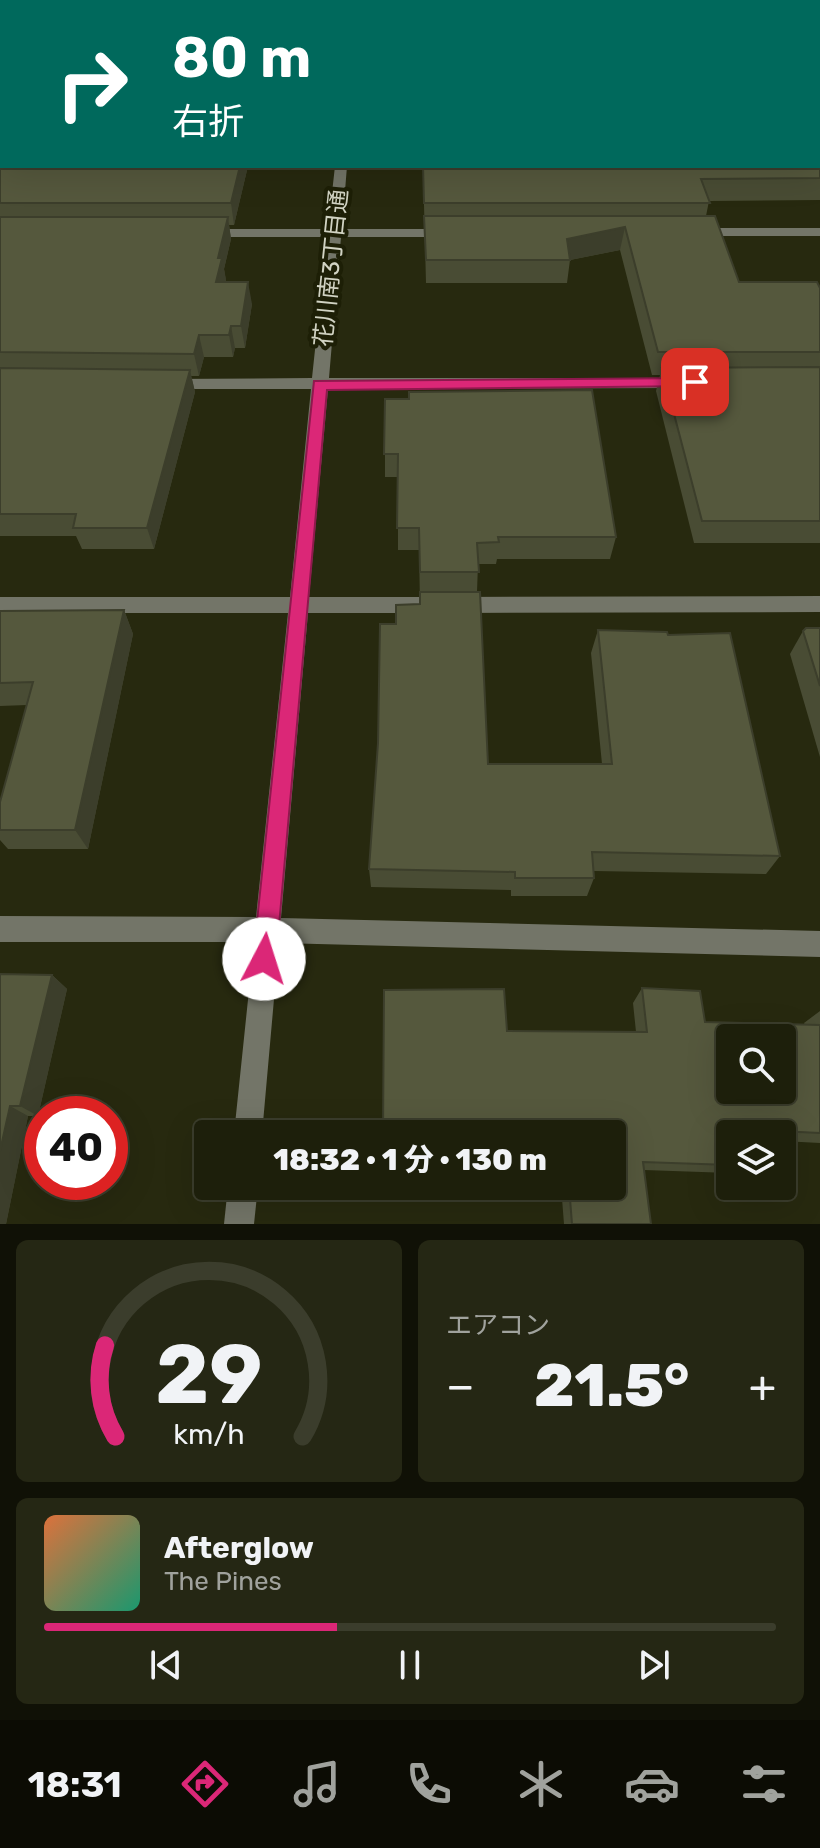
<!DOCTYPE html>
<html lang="ja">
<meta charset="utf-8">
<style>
:root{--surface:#1d1f0b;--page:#252714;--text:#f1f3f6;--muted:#a0a29d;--line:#3b3d2c;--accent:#db2777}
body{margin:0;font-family:Rubik,"Noto Sans JP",sans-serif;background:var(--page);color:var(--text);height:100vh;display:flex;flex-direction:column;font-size:30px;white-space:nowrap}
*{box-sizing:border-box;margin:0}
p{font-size:26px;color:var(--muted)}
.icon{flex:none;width:44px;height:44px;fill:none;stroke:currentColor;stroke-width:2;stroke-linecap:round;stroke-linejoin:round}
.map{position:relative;height:1224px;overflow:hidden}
.drawer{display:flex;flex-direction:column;gap:16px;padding:16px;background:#101106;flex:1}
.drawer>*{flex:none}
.guide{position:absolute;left:0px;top:0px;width:820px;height:168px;box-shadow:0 8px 32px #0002,0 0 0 2px var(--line);background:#00695c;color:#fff;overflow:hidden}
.controls{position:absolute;left:716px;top:1024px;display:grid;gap:16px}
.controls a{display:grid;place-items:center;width:80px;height:80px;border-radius:8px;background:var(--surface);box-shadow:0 8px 32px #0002,0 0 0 2px var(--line);font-size:40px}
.speed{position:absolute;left:24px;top:1096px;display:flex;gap:16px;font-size:40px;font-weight:700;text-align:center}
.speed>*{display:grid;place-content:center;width:104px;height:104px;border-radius:50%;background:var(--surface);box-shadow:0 8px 32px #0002,0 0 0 2px var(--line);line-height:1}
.speed .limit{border:12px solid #d22;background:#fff;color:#111}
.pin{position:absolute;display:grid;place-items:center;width:68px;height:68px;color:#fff;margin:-34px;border-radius:16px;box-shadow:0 4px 12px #0006}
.me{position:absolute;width:88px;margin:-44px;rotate:5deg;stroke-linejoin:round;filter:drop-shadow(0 0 6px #0008)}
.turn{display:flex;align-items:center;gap:28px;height:168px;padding:0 40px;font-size:36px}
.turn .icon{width:104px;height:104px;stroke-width:2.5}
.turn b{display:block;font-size:56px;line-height:68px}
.big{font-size:60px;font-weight:800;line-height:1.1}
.drawer .widget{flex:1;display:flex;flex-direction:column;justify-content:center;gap:12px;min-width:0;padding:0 28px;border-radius:12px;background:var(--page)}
.drawer .dial{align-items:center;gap:0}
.dial svg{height:208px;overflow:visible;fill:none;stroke:var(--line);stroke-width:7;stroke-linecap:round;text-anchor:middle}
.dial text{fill:var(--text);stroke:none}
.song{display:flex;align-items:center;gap:24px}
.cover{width:96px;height:96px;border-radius:12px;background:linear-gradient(135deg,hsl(20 70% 55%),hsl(160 70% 35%))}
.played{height:8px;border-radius:4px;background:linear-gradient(90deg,var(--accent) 40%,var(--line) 40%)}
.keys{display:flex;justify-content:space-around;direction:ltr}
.heat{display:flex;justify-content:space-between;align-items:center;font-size:44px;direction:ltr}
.drawer .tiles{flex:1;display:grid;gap:16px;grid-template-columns:1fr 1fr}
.widget:last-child{grid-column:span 2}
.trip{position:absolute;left:194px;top:1120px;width:432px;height:80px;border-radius:8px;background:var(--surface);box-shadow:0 8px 32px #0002,0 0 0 2px var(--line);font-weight:800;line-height:80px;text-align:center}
.tabs{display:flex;height:128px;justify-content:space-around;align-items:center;background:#0c0c04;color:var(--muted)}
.tabs .icon{width:56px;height:56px}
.tabs .active{color:var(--accent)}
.tabs b{font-size:36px;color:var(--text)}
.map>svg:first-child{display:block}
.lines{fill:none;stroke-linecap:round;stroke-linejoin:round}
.minor{fill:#737568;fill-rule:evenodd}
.wall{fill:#494c34}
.shaded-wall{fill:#3c3e2b}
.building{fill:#55583d;stroke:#3c3e2b;stroke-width:2;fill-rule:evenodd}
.route{fill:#db2777;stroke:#8e194d;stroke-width:2}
.labels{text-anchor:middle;stroke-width:8;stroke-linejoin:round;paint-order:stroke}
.street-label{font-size:24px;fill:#d1d3c3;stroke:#1d1f06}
</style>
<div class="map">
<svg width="820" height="1224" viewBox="0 0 820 1224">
<rect width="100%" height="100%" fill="#27290f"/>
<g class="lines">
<!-- minor -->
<g class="minor">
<rect x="352" y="0" width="10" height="2"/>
<path d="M760 0H770L771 2H761Z"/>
<path d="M818 97 820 98V108L818 107Z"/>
<path d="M335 166H347L342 229H448L455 233 448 237H341L329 378H684L692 383 684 388 328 389 309 597H424L431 599 434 605 431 611 424 613H308L281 918 820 931V957L279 943 262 1134H234L254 942H0V916L256 917 288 613H0V597H290L311 389H168L160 384 168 379 312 378 327 237H204L197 233 204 229H328Z"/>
<path d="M820 228V236H696L689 232 696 228Z"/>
<path d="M820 596V612L456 613 449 611 446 605 449 599 456 597Z"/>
<path d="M228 1186H258L254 1224H224Z"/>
</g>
</g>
<!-- wall -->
<g class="wall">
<path d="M0 0H294L293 2H2V166H248L234 225H229L231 239 224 269 226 282 252 304 245 348H235L233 357H204L199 376H191L195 392 154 549H82L76 536H0Z"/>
<path d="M794 0H820V44L818 41V2H795Z"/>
<path d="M820 111V200L709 201 706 216 739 282 820 288V543H694L656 391 660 375H652L620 250 570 260 567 283H426L423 166Z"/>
<path d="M385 399 616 537 610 559H497L496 564H478L477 592 488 764H602L591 653 598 630 668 635 780 856 766 874 594 871V878L587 896H511V890L371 887 369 869 396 624 420 604 419 550H398V477H385Z"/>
<path d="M124 610 133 634 88 849H8L0 840V830L27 705 0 706V611Z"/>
<path d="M820 628V757L790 654 803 631Z"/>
<path d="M0 974 52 975 67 989 38 1116H28L6 1224Z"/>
<path d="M642 988 705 1022 805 1025 804 1023 820 1011V1143L782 1141V1134H730V1173L644 1170 651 1224H564L561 1186H612L507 1031 636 1032 633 1003Z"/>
</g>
<!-- shaded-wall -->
<g class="shaded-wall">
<path d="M240 166H248L234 225 231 203Z"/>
<path d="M228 217 231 239 224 269 226 279 220 304 216 282 218 258Z"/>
<path d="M625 227 620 250 570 260 567 239Z"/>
<path d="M248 282 252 304 245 348 241 326Z"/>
<path d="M231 326 235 348 233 357 229 335Z"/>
<path d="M199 335 204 357 199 376 194 354Z"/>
<path d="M190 370 195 392 154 549 147 528Z"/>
<path d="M124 610 133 634 88 849 75 830Z"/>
<path d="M52 975 67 989 38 1116 20 1106Z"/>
<path d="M10 1106 28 1116 6 1224H0V1151Z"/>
</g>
<!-- building -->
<g class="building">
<path d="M0 0H288L287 2H2V166H240L231 203H0Z"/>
<rect x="405" y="0" width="247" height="2"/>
<path d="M812 0H820V13L818 10V2H813Z"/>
<path d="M818 111H820V178L701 179 710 203H424L423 166H818Z"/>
<path d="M424 216H715L739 282H817L820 288V352H658L625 227 567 239 570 260H426Z"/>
<path d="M0 217H228L218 258H222L216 282H248L241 326H231L229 335H199L194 354 0 352Z"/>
<path d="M820 367V521H702L662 368Z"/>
<path d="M0 368 190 370 147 528H73L76 514H0Z"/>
<path d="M592 390 616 537H498L499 542 477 543 479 572H420L419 528H397L398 454H384L385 399H409V392Z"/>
<path d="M420 592H480L488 764H612L598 630 667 632 668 635 730 633 780 856 592 852 594 878H515V872L369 869 378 743 380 624H396V605L420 604Z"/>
<path d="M124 610 75 830H0V802L33 682 0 683V611Z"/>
<path d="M806 628H820V686L803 631Z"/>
<path d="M0 974 52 975 20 1106H10L0 1151Z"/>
<path d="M642 988 700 991 705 1022 820 1025V1133L757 1130V1134H730V1165L643 1162 651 1224H572L569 1186H612V1134H383L384 990 504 989 507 1031 647 1032ZM730 1038H782V1090H730Z"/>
</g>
<!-- route -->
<path class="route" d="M695 378 700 379V386L327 390 276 959 273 968 264 971 256 968 253 959 314 381Z"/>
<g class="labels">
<!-- street labels -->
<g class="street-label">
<text transform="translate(331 268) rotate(-84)" y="8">花川南3丁目通</text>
</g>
</g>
</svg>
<div class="controls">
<a><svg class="icon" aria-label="search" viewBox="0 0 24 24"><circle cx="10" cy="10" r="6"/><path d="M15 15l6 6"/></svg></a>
<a><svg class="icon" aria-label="layers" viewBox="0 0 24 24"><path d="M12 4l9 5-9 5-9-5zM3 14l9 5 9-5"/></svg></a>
</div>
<div class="speed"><div class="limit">40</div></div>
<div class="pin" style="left:695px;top:382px;background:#d93025"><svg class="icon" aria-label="arrive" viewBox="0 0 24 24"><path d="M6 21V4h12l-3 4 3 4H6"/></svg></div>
<svg class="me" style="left:264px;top:959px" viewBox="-20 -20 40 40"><circle r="19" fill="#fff"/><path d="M0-13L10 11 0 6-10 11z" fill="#db2777"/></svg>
<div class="trip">18:32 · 1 分 · 130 m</div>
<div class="guide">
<div class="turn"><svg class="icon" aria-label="right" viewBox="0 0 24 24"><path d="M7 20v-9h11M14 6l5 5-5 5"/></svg><div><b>80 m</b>右折</div></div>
</div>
</div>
<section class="drawer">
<div class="tiles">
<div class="widget dial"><svg viewBox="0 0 100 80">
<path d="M14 69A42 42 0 1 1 86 69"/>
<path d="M14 69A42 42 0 0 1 10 34" stroke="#db2777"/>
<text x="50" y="56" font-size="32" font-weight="700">29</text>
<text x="50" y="72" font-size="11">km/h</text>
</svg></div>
<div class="widget"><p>エアコン</p>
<div class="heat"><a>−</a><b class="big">21.5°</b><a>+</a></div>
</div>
<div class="widget">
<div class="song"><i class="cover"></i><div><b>Afterglow</b><p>The Pines</p></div></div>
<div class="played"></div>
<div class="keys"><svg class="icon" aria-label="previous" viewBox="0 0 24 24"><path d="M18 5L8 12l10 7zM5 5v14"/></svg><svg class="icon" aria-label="pause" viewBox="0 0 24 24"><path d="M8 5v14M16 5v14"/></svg><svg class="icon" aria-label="next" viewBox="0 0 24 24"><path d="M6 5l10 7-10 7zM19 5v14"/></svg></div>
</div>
</div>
</section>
<nav class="tabs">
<b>18:31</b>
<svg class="icon active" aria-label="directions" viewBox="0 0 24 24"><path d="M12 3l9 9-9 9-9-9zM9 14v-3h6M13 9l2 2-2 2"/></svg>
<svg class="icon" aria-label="music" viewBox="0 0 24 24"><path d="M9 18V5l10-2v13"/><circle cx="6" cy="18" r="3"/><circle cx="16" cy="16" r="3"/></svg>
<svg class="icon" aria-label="phone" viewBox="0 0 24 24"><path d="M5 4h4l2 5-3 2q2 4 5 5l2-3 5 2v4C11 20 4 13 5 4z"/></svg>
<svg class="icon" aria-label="climate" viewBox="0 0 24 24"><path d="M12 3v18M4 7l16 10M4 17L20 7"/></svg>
<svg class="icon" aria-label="car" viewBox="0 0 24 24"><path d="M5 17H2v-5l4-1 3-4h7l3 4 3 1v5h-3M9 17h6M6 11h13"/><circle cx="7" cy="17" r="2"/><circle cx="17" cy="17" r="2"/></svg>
<svg class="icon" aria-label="filters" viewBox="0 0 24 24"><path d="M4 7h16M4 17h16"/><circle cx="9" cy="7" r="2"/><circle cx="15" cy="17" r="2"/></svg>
</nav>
